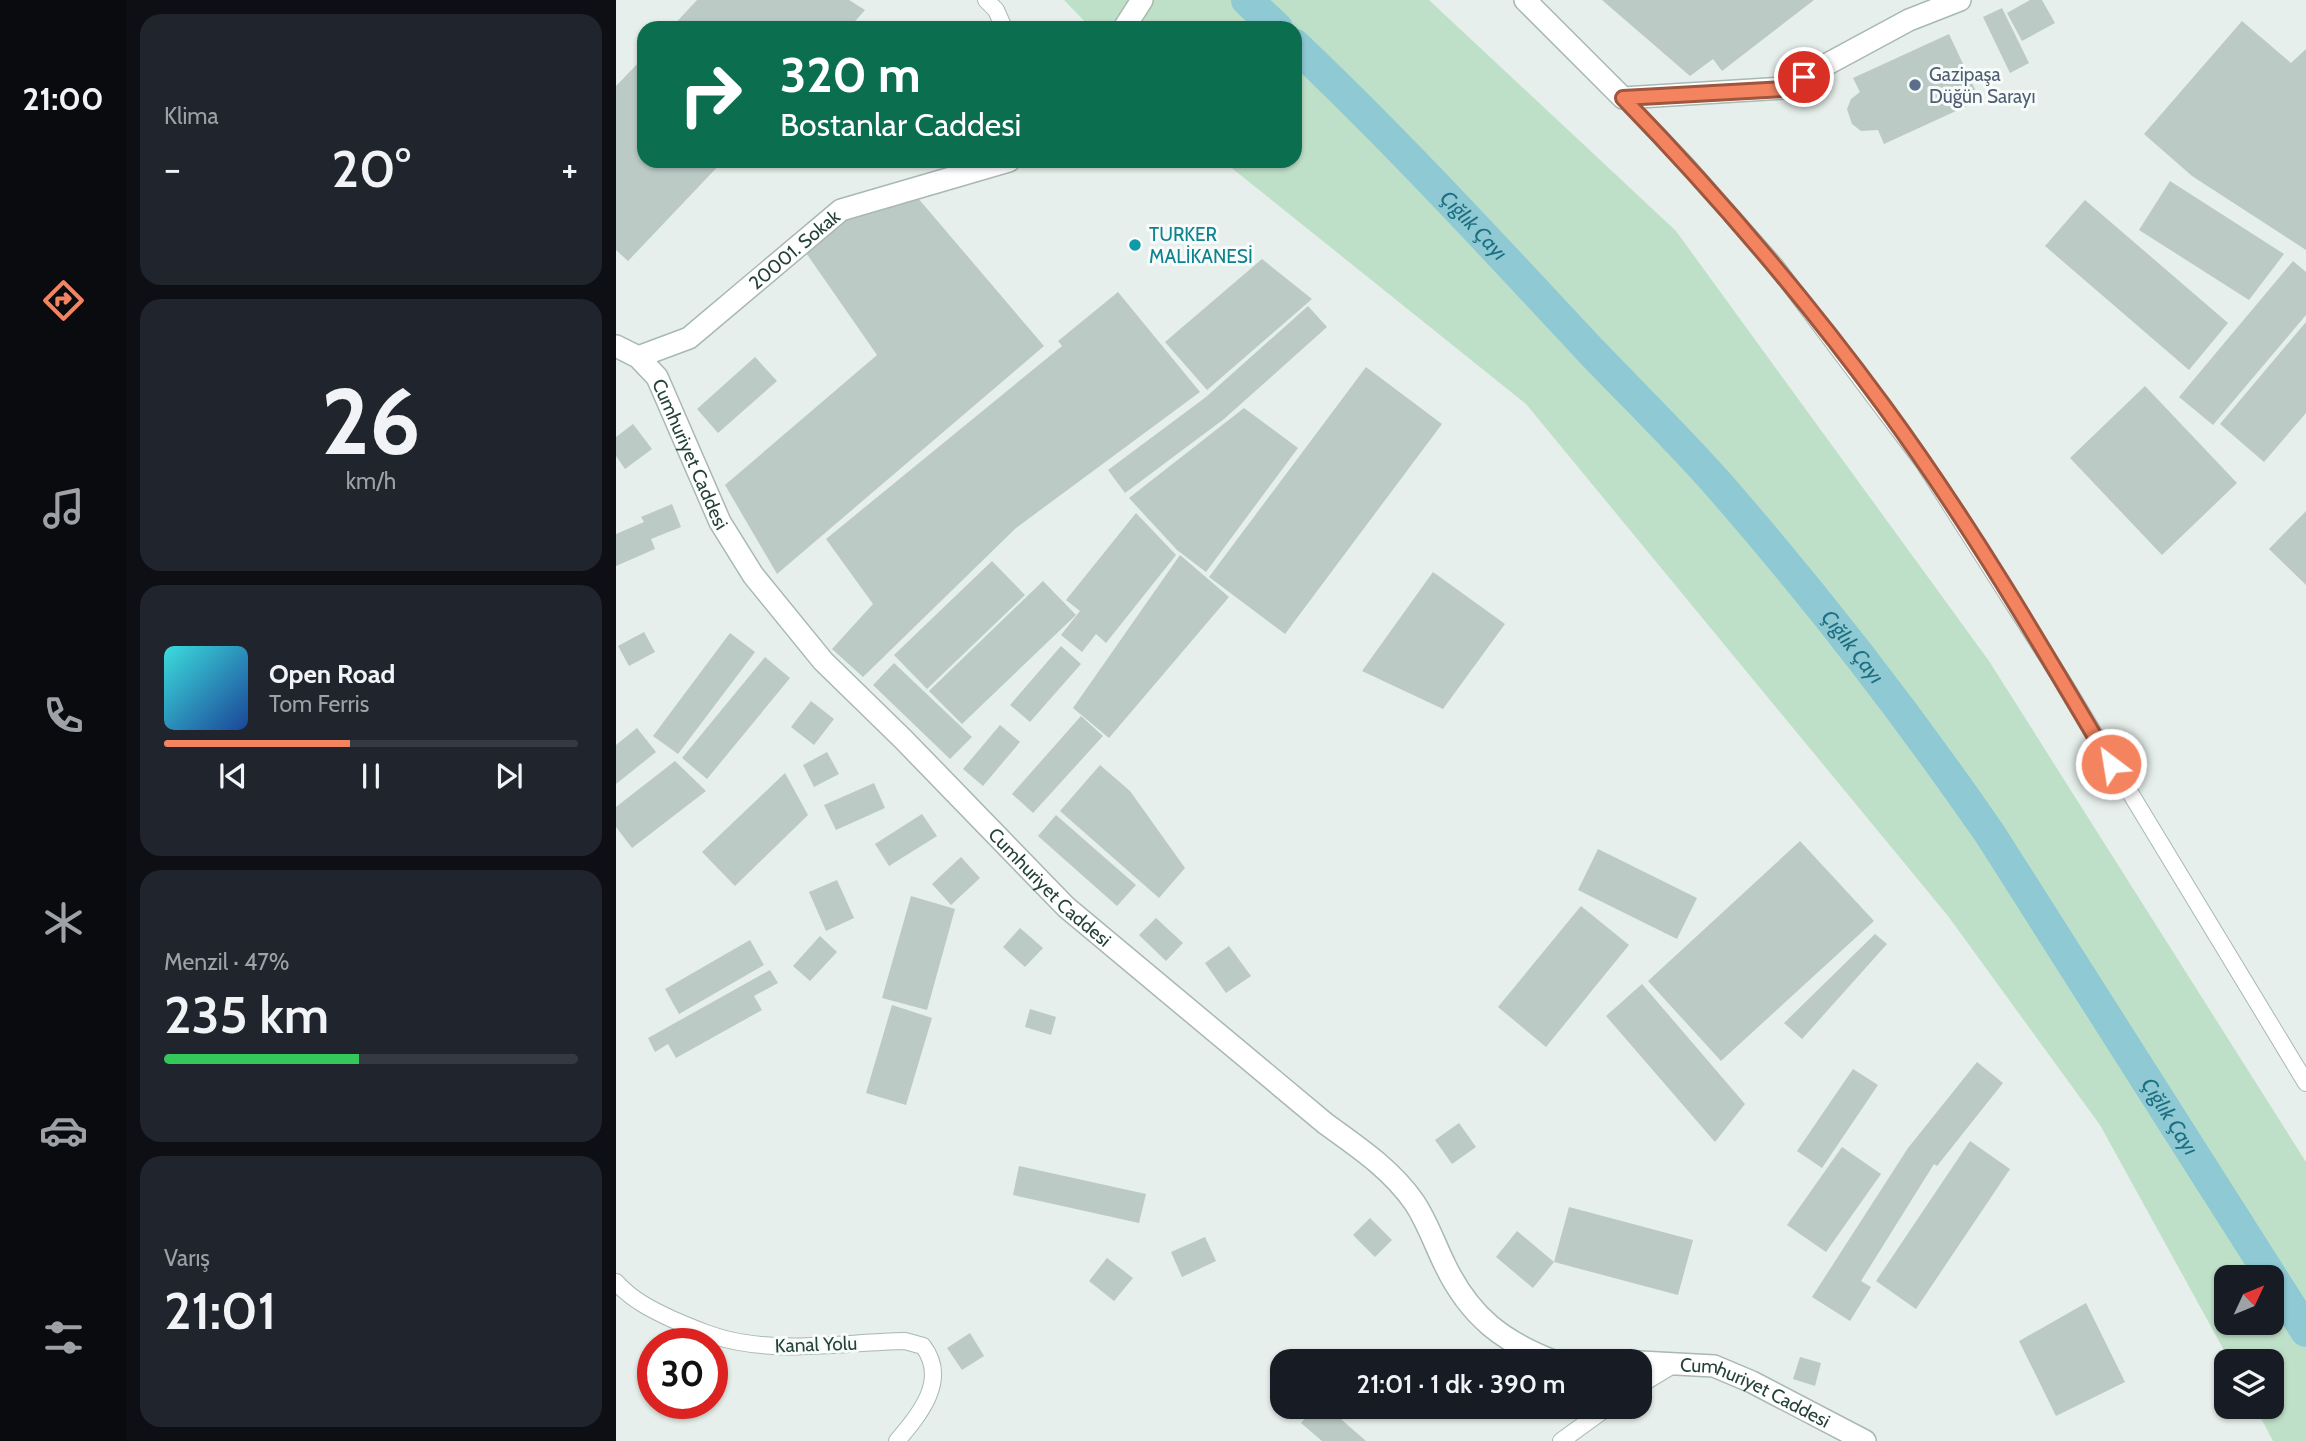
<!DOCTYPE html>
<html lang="tr">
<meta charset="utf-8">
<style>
:root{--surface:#171b24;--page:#20242c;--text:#f1f3f6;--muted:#9ea1a6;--line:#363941;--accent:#f4845f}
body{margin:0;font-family:Cabin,sans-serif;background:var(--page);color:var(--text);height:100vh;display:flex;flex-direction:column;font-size:26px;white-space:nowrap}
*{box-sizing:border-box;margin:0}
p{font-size:23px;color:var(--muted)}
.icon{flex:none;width:38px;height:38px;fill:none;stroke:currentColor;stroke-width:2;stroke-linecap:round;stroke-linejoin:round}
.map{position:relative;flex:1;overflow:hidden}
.panel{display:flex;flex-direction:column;gap:14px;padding:14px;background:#0d0f14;width:490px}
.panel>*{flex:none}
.hud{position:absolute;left:21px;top:21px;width:665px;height:147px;border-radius:21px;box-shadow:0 2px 5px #0004;background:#0b6e4f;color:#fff;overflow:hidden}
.needle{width:46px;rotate:46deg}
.buttons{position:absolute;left:1598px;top:1265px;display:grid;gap:14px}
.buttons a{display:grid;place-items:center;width:70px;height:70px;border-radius:14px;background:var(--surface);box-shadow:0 2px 5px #0004;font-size:35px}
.speed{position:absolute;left:21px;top:1328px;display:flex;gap:14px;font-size:35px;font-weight:700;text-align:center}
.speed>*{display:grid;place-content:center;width:91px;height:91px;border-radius:50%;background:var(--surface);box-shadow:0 2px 5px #0004;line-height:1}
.speed .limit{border:10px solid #d22;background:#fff;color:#111}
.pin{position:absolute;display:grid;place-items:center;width:60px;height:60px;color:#fff;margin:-30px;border:4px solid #fff;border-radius:50%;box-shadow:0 2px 7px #0007}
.me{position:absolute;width:77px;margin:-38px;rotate:329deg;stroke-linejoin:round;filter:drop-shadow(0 0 5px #0008)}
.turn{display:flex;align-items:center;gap:24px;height:147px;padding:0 28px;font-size:32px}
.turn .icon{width:91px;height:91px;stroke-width:2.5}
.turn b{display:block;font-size:49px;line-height:60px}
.big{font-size:52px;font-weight:600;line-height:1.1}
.panel .tile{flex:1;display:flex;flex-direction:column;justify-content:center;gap:10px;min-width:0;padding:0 24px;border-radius:21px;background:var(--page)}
.panel .dial{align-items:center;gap:0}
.dial b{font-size:91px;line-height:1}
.song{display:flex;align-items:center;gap:21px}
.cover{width:84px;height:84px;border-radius:10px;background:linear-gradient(135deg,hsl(180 70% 55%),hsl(220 70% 35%))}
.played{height:7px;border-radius:4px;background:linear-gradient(90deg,var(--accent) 45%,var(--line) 45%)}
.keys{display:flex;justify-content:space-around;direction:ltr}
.heat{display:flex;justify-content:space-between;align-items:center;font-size:38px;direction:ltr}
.charge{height:10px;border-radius:5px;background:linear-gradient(90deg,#34c759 47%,var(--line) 0)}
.trip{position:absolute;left:654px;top:1349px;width:382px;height:70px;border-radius:21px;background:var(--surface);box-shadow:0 2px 5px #0004;font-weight:600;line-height:70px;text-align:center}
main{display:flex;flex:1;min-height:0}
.tab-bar{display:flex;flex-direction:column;width:126px;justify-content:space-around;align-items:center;background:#090b0e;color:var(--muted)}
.tab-bar .icon{width:49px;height:49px}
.tab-bar .on{color:var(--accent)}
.tab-bar b{font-size:32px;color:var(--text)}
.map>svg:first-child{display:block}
.green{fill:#bfe0c8;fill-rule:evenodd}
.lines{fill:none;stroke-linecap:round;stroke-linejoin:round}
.river{stroke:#8ec9d4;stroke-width:32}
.building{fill:#bbcac4}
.minor-casing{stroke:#a8b8b2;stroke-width:18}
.tertiary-casing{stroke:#a8b8b2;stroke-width:24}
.minor{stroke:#fff;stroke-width:16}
.tertiary{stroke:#fff;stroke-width:21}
.route-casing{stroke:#9f563e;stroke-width:18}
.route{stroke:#f4845f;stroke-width:12}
.service-dot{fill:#5c6f8a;stroke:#f7fbf9;stroke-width:2.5}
.culture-dot{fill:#0f9aa8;stroke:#f7fbf9;stroke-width:2.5}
.labels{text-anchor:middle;stroke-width:6;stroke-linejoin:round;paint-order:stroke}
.service-label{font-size:19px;fill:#4e5e75;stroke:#f7fbf9;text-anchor:start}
.culture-label{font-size:19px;fill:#0d838f;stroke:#f7fbf9;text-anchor:start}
.street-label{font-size:19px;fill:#24423a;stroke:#f7fbf9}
.water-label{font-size:21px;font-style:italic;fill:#1c6f80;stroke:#f7fbf9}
</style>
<main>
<nav class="tab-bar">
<b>21:00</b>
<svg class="icon on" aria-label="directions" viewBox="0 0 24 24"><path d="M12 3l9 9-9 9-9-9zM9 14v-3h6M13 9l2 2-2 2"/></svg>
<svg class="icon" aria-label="music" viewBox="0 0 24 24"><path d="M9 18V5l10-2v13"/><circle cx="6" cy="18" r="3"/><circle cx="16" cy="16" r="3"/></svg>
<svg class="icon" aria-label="phone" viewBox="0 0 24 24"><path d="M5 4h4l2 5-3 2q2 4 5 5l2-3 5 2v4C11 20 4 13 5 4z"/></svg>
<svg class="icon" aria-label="climate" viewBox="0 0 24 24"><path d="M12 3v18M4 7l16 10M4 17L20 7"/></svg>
<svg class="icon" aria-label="car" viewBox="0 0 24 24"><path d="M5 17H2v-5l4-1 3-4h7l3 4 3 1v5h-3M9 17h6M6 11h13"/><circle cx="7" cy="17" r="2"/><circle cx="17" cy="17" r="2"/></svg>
<svg class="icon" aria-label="filters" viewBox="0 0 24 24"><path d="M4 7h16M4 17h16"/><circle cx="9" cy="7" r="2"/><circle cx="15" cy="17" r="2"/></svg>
</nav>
<section class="panel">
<div class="tile"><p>Klima</p>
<div class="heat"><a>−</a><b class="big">20°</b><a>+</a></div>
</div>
<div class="tile dial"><b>26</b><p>km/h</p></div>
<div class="tile">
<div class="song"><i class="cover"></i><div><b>Open Road</b><p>Tom Ferris</p></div></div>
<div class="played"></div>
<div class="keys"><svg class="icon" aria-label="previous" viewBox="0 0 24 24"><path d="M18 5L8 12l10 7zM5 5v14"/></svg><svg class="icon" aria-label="pause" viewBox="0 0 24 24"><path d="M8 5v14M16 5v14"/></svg><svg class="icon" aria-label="next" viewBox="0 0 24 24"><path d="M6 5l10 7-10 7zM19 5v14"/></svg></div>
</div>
<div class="tile"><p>Menzil · 47%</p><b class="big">235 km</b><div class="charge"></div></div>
<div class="tile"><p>Varış</p><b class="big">21:01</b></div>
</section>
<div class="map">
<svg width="1690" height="1441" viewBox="0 0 1690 1441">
<rect width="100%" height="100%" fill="#e6efeb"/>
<!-- green -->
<path class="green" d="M448 0H813L1060 231 1373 661 1690 1162V1441H1657L1639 1407H1656V1362L1614 1361 1484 1125 1332 916 910 404 607 161H679V28H475ZM1610 1278H1656V1323H1610Z"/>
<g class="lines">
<!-- river -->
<g class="river">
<path d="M631 0 661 28"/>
<path id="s1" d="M679 45C782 143 877 246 973 349 1016 394 1060 437 1101 483 1199 595 1289 711 1374 834L1690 1331"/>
</g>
</g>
<!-- building -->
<g class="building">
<path d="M81 0H233L249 10 233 28H55Z"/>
<path d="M986 0H1198L1106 71 1097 59 1074 76Z"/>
<path d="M1414 0H1426L1439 23 1406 41 1391 13Z"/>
<path d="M1386 8 1413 63 1394 73 1367 17Z"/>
<path d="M1626 21 1675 63 1690 49V250L1576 176 1528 134Z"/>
<path d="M1333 34 1364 100 1268 144 1262 130 1245 131 1236 124 1231 109 1235 99 1244 92 1237 78Z"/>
<path d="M28 57V161H107L12 261 0 250V86Z"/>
<path d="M1554 181 1668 254 1633 300 1523 230Z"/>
<path d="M301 197 428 346 161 574 109 485 261 355 188 250 225 218Z"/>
<path d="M1469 200 1612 323 1573 370 1429 246Z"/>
<path d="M646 259 696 299 591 390 549 342Z"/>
<path d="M1677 261 1690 272V315L1597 425 1563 397Z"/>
<path d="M502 292 584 392 400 528 247 677 216 649 257 604 210 539 446 346 442 341Z"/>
<path d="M692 306 711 327 608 419 509 493 492 470 590 397Z"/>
<path d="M1690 322V413L1648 462 1604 424Z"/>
<path d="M139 357 161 381 102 433 81 409Z"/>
<path d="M750 367 826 424 669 634 593 577Z"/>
<path d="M1529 386 1621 483 1546 555 1454 458Z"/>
<path d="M628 408 682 448 590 572 561 550 513 498Z"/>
<path d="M17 424 36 449 9 469 0 456V437Z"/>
<path d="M56 504 65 527 35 539 39 549 0 566V534L28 522 25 517Z"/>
<path d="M1690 511V585L1653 549Z"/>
<path d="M520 513 560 555 490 643 480 634 466 652 445 635 464 611 450 600Z"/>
<path d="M564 555 613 597 493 738 457 708Z"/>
<path d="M376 561 409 595 311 689 278 655Z"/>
<path d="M817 572 889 624 827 709 746 671Z"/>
<path d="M427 581 460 615 346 724 313 691Z"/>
<path d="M28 632 39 652 13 666 2 646Z"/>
<path d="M114 633 139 652 62 754 37 736Z"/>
<path d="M445 646 465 664 414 722 394 705Z"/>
<path d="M149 657 174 678 91 779 66 758Z"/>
<path d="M278 663 356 737 334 759 257 685Z"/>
<path d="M195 701 218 719 198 745 175 727Z"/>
<path d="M465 716 487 736 417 813 396 794Z"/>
<path d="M384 725 404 742 367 786 347 769Z"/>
<path d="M21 728 40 752 0 784V745Z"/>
<path d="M211 752 223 774 198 787 187 765Z"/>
<path d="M59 761 90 791 16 848 0 827V807Z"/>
<path d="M484 765 514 791 569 868 543 898 444 811Z"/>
<path d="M169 773 192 815 119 886 86 852Z"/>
<path d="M258 783 269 808 220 830 208 805Z"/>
<path d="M306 814 321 836 273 866 259 844Z"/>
<path d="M440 815 520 885 501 906 422 836Z"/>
<path d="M1184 841 1258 921 1105 1061 1032 981Z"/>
<path d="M982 849 1081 898 1061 939 962 890Z"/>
<path d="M345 857 364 878 335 905 316 884Z"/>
<path d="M221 880 238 918 210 931 193 892Z"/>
<path d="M295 896 339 909 311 1010 266 998Z"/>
<path d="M965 906 1013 945 930 1047 882 1007Z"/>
<path d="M540 918 567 943 550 961 523 935Z"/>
<path d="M404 928 427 948 409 967 387 947Z"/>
<path d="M1259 934 1271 944 1186 1039 1168 1023Z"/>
<path d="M204 936 221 952 194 981 177 966Z"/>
<path d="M134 940 148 965 63 1014 49 989Z"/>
<path d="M613 946 635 976 610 993 589 963Z"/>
<path d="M154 970 162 983 138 996 146 1010 60 1058 52 1044 39 1052 32 1038Z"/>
<path d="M1026 984 1129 1104 1099 1142 990 1016Z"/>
<path d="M276 1005 316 1018 290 1105 250 1093Z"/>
<path d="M414 1009 440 1017 435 1035 409 1027Z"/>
<path d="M1361 1062 1387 1083 1321 1166 1318 1164 1245 1281 1255 1287 1234 1321 1196 1297 1292 1148Z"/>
<path d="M1237 1069 1262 1085 1206 1168 1181 1151Z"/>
<path d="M843 1123 860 1147 836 1164 819 1140Z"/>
<path d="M1354 1141 1394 1169 1300 1309 1260 1281Z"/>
<path d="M1226 1147 1265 1174 1210 1252 1171 1225Z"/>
<path d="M403 1166 530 1194 523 1223 397 1195Z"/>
<path d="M953 1207 1077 1240 1062 1295 938 1262 917 1288 880 1257 901 1231 938 1262Z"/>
<path d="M754 1218 776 1240 759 1257 737 1235Z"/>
<path d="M589 1237 600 1261 566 1277 555 1252Z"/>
<path d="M491 1258 517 1278 498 1301 473 1281Z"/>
<path d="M1470 1303 1509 1382 1440 1416 1403 1341Z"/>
<path d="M354 1333 368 1356 346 1370 331 1348Z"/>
<path d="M1184 1357 1205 1363 1199 1386 1177 1379Z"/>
<path d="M699 1407H711L750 1441H706L685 1423Z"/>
</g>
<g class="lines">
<!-- minor casing -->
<g class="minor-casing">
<g id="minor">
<path d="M370 0 380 10 388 28"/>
<path d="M1007 98 1069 163 1159 265 1307 462 1444 677 1690 1083"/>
<path d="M0 1282C16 1300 36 1310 58 1320 79 1329 100 1338 123 1342 176 1352 235 1342 289 1341L307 1346C333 1380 303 1415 281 1441"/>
<path d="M1024 1385 1059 1364"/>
<path d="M945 1441 992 1407"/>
</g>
</g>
<!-- tertiary casing -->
<g class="tertiary-casing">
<g id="tertiary">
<path d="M909 0 1007 98 1167 88 1293 20 1344 0"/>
<path d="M508 28 526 0"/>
<path id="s2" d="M0 346 22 357 41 377 104 522 137 575 207 661 288 740 450 907 710 1124C742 1147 775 1169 798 1202 811 1221 819 1245 829 1265 854 1317 887 1342 940 1362"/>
<path id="s3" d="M22 357 73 338 225 210 393 161"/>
<path id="s4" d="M1024 1362 1098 1366 1136 1382 1249 1441"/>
</g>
</g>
<!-- minor -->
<use href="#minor" class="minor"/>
<!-- tertiary -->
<use href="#tertiary" class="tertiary"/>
</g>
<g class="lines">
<!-- route casing -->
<g class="route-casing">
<path id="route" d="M1188 77 1167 89 1007 98C1101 195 1188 297 1268 406 1351 519 1424 643 1495 764"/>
</g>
<!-- route -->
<use href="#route" class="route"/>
</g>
<!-- markers -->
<circle class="service-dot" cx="1299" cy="85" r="7"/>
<circle class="culture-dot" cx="519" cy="245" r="7"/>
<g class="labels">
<!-- service labels -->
<g class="service-label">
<text x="1313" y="81">Gazipaşa<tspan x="1313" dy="22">Düğün Sarayı</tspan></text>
</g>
<!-- culture labels -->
<g class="culture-label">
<text x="533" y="241">TURKER<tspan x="533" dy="22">MALİKANESİ</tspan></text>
</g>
<!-- street labels -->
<g class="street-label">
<text dy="7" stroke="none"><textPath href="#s3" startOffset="192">20001. Sokak</textPath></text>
<text dy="7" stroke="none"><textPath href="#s2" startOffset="136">Cumhuriyet Caddesi</textPath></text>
<text dy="7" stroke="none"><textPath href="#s2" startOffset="704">Cumhuriyet Caddesi</textPath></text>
<text transform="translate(200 1344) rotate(-2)" y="7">Kanal Yolu</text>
<text dy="7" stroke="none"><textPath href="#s4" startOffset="121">Cumhuriyet Caddesi</textPath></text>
</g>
<!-- water labels -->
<g class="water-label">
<text dy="7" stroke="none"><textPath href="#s1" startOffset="254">Çığlık Çayı</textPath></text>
<text dy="7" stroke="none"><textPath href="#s1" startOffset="821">Çığlık Çayı</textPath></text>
<text dy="7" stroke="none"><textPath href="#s1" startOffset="1388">Çığlık Çayı</textPath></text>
</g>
</g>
</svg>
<div class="buttons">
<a><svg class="needle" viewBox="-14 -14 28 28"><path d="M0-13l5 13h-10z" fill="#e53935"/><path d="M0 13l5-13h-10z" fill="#9ea1a6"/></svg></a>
<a><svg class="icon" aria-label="layers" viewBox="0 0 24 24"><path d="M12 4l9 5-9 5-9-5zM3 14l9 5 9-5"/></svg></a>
</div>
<div class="speed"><div class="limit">30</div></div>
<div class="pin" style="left:1188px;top:77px;background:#d93025"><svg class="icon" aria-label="arrive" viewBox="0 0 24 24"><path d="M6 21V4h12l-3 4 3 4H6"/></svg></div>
<svg class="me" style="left:1495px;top:764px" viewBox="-20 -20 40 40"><circle r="17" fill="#f4845f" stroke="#fff" stroke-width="3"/><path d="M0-11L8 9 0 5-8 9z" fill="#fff"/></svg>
<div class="trip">21:01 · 1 dk · 390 m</div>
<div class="hud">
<div class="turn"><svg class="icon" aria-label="right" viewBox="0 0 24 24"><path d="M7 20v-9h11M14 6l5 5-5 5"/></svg><div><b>320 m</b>Bostanlar Caddesi</div></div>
</div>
</div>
</main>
